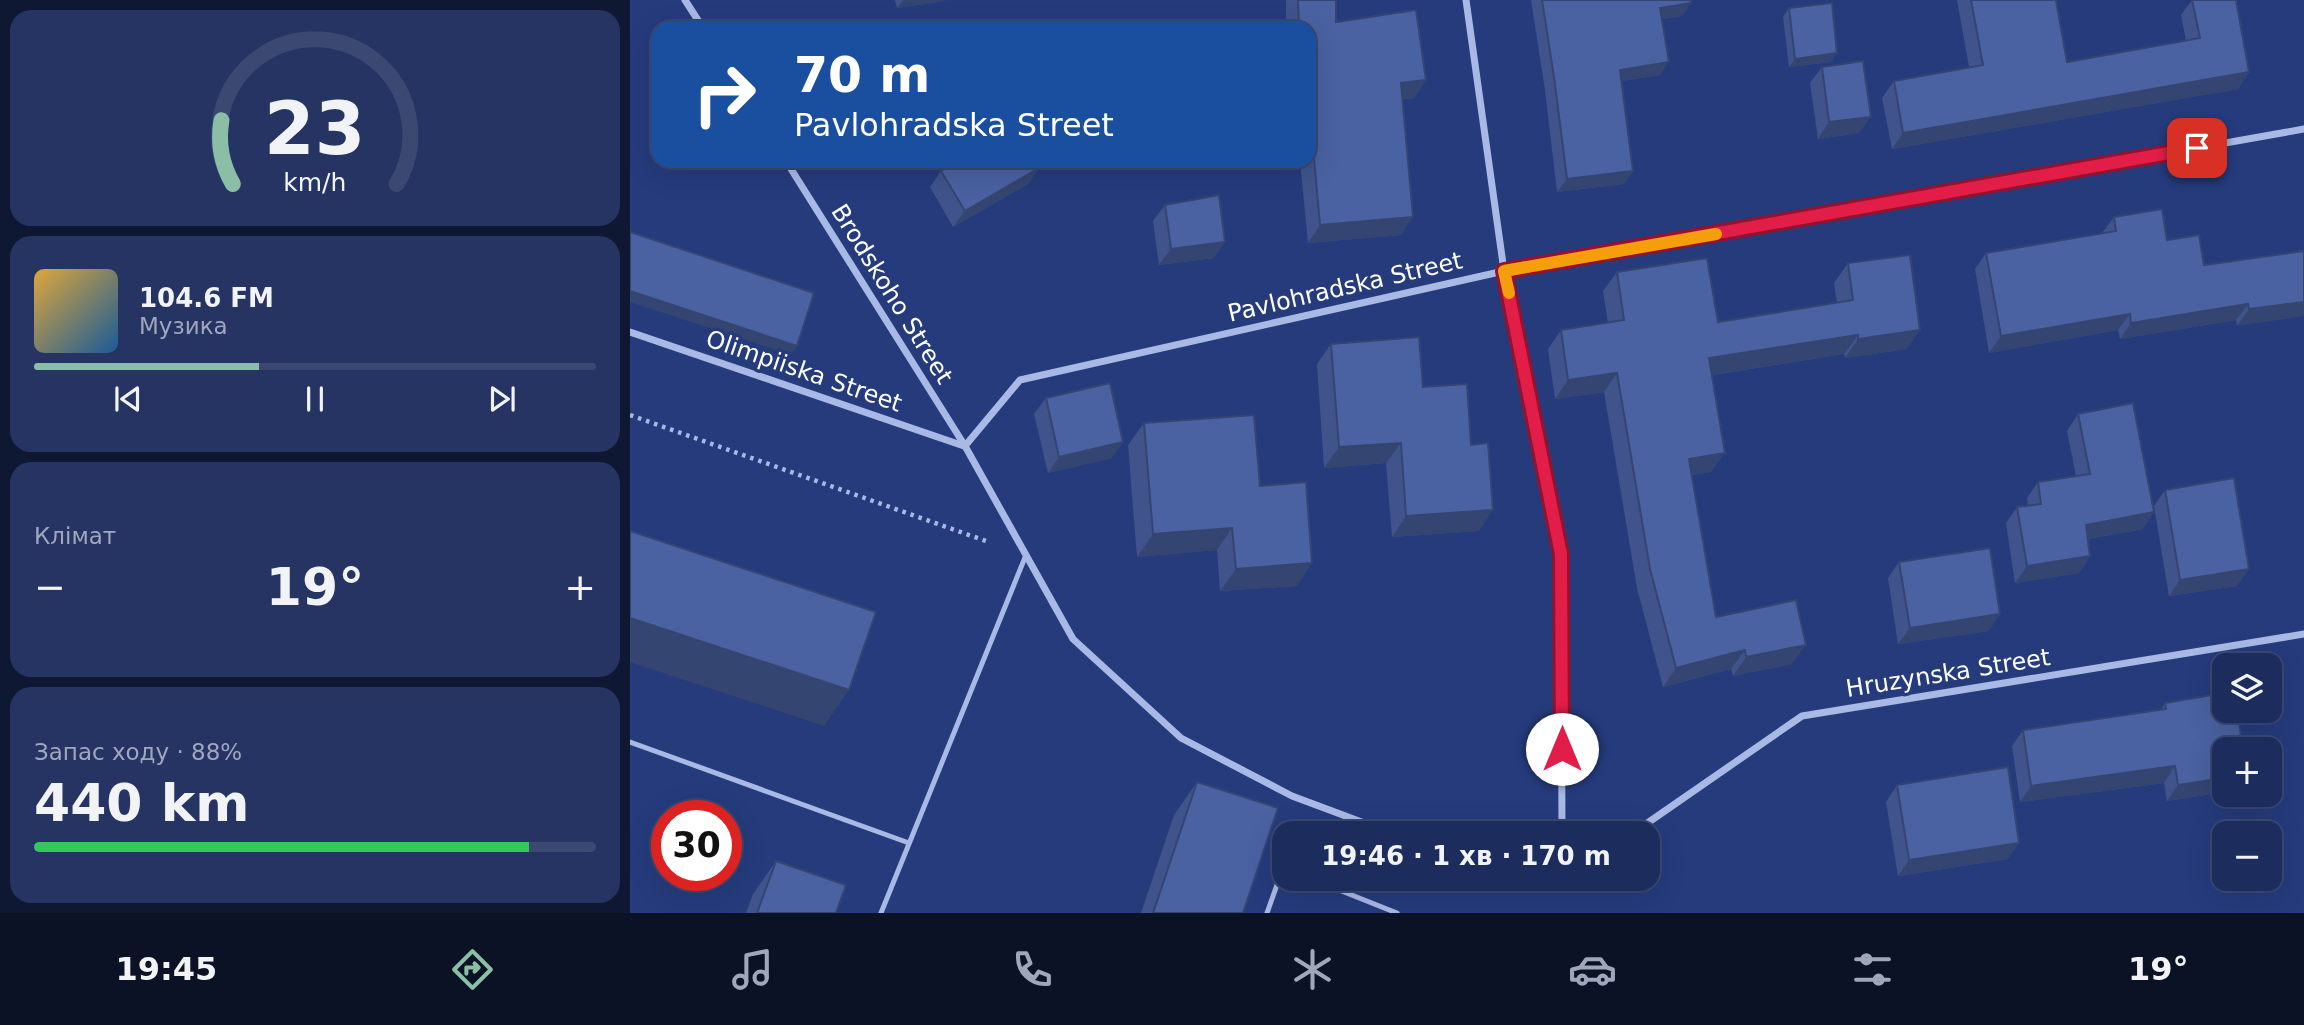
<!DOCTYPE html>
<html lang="uk">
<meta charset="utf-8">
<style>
:root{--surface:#1c2c5d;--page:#253463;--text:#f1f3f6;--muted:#a0a7bc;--line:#3a4872;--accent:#8abfa5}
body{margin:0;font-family:"DejaVu Sans",sans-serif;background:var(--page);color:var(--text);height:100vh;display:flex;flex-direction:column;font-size:26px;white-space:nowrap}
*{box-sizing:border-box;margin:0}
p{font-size:23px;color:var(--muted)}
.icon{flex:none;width:38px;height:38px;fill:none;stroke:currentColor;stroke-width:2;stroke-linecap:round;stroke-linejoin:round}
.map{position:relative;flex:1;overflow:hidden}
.side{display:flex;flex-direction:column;gap:10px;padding:10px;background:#0f1833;width:630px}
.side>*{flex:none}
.guide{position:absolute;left:21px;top:21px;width:665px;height:147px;border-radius:21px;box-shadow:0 7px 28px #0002,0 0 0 2px var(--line);background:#1a4fa0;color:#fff;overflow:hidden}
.tools{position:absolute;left:1582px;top:653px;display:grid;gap:14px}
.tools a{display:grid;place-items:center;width:70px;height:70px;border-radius:14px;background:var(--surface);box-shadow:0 7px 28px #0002,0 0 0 2px var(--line);font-size:35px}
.speed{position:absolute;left:21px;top:800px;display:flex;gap:14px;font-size:35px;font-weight:700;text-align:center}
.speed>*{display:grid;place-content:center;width:91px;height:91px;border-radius:50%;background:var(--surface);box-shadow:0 7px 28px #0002,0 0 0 2px var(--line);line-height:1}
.speed .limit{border:10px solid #d22;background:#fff;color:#111}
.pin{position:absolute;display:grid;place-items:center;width:60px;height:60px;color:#fff;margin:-30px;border-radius:14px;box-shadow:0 4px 10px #0006}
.me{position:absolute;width:77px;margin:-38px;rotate:0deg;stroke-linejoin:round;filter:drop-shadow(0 0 5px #0008)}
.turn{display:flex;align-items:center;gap:24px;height:147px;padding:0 28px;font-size:32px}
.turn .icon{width:91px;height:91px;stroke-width:2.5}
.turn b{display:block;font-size:49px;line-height:60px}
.big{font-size:52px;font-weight:700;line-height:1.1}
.side .tile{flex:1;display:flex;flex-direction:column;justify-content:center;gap:10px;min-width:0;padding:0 24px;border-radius:21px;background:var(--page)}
.side .dial{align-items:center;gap:0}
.dial svg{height:182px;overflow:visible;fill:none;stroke:var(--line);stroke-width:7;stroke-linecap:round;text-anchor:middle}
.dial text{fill:var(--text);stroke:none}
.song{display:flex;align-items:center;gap:21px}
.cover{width:84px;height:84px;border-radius:10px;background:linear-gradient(135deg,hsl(40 70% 55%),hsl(210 70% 35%))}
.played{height:7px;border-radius:4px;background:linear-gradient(90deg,var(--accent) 40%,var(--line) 40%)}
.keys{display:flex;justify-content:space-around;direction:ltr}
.heat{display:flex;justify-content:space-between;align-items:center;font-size:38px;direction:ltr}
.charge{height:10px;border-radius:5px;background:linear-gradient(90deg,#34c759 88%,var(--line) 0)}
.trip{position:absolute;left:642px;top:821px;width:388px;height:70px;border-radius:21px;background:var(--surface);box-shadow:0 7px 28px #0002,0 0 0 2px var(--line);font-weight:700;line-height:70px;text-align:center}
.tabs{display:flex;height:112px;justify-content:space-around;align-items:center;background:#0b1225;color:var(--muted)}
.tabs .icon{width:49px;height:49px}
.tabs .on{color:var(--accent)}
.tabs b{font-size:32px;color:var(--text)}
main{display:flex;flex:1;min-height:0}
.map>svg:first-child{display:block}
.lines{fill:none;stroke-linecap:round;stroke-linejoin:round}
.path{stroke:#a9b9e5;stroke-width:4.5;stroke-dasharray:3.5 5;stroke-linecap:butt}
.lane{stroke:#a9b9e5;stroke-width:5}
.street{stroke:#a9b9e5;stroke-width:7}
.wall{fill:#40548b}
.shaded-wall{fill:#344571}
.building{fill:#4a62a2;stroke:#344571;stroke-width:2}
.route-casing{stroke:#92132f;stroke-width:18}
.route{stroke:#e11d48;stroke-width:12}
.slow{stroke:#f59e0b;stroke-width:12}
.labels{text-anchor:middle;stroke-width:7;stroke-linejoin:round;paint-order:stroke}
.street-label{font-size:24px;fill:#fff;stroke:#253b7c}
</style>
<main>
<section class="side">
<div class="tile dial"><svg viewBox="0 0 100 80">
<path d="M14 69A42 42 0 1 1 86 69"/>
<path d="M14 69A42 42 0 0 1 9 41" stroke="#8abfa5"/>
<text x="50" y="56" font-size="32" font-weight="700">23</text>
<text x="50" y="72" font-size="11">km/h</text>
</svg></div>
<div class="tile">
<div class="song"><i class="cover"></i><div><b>104.6 FM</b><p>Музика</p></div></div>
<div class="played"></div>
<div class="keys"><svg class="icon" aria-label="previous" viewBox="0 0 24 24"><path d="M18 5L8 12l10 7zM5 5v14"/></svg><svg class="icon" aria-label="pause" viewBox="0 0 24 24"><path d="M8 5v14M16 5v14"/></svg><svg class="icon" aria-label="next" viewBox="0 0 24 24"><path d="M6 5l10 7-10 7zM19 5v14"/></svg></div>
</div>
<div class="tile"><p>Клімат</p>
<div class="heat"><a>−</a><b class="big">19°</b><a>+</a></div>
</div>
<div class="tile"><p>Запас ходу · 88%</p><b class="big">440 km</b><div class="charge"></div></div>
</section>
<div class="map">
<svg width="1674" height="913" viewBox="0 0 1674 913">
<rect width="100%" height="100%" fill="#253b7c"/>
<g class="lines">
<!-- path -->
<path class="path" d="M0 415 356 541"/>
<!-- lane -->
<g class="lane">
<path d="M0 742 279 843"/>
<path d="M679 878 767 913"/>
<path d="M251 913 396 555"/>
<path d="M637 913 653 868 654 869"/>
</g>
<!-- street -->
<g class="street">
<path d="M55 0 73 28"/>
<path d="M836 0 874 271 931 554 932 833"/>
<path d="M156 161 335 446 443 639 551 738 662 796 761 833"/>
<path d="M0 332 334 446"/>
<path d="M335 446 390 380 874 271 1674 129"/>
<path d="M1003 833 1172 716 1674 634"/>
</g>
</g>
<!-- wall -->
<g class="wall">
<path d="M265 0H315L314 1 267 8Z"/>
<path d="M656 0H706V22L796 80 784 98 772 99 771 235 678 243 670 161H679V28H656Z"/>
<path d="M901 0H1061L1052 16 1032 19 1030 75 992 81 1003 171 994 184 927 192 915 90Z"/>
<path d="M1327 0H1426L1437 62 1556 41 1551 15 1562 0H1606L1619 72 1608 89 1262 149 1252 98 1264 81 1339 67Z"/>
<path d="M1159 8 1201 62 1159 67 1153 17Z"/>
<path d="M1192 67 1229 133 1188 139 1180 83Z"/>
<path d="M409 168 398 184 323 227 300 187 311 171Z"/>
<path d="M535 205 584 258 529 265 523 221Z"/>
<path d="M1484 217 1537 240 1574 265 1674 250 1607 326 1606 320 1490 339 1488 330 1359 353 1345 269 1356 253 1472 233Z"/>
<path d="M1218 263 1277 349 1215 358 1214 354 1082 375 1081 472 1062 475 1086 617 1162 664 1103 676 1101 669 1033 687 1007 588 974 392 925 399 918 349 931 330 978 323 973 291 987 272 1088 322 1207 303 1204 283Z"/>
<path d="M701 344 849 531 762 537 756 463 694 468 687 364Z"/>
<path d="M416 398 482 458 418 473 404 414Z"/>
<path d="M1448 414 1513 529 1458 539 1460 556 1449 573 1385 583 1376 523 1387 507 1398 506 1397 498 1408 482 1446 476 1437 431Z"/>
<path d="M514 423 630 486 667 586 590 591 587 550 507 557 498 445Z"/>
<path d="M1535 490 1607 586 1539 596 1524 506Z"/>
<path d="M1269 562 1359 631 1268 644 1258 578Z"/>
<path d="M1535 703 1594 749V792L1537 801 1534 783 1390 802 1382 746 1393 730 1531 710Z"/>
<path d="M567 782 613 913H511L544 815Z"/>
<path d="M1267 785 1378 859 1268 876 1256 802Z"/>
<path d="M146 861 206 913H116L123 894Z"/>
</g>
<!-- shaded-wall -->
<g class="shaded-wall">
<path d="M273 0H315L314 1 267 8Z"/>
<path d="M1061 3 1052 16 1021 21 1030 8Z"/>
<path d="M1207 53 1201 62 1159 67 1165 59Z"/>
<path d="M1039 62 1030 75 981 83 990 70Z"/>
<path d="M1619 72 1608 89 1262 149 1273 133Z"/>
<path d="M796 80 784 98 759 101 771 83Z"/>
<path d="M1241 117 1229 133 1188 139 1199 122Z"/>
<path d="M409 168 398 184 323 227 335 211Z"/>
<path d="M1003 171 994 184 927 192 937 179Z"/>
<path d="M783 217 771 235 678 243 690 225Z"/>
<path d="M595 242 584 258 529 265 541 249Z"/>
<path d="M0 291 167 346 161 355 0 302Z"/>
<path d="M1674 302V316L1607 326 1619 309Z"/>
<path d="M1618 304 1606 320 1490 339 1501 323Z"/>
<path d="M1500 314 1488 330 1359 353 1371 336Z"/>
<path d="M1290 330 1277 349 1215 358 1228 339Z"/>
<path d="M1228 335 1214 354 1066 377 1079 358Z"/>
<path d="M987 373 974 392 925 399 938 380Z"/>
<path d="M493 442 482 458 418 473 429 457Z"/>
<path d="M771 443 756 463 694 468 709 447Z"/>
<path d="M1095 453 1081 472 1045 478 1059 459Z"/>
<path d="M863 510 849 531 762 537 776 516Z"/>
<path d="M1524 512 1513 529 1444 541 1456 525Z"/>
<path d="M602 528 587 550 507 557 523 534Z"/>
<path d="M1460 556 1449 573 1385 583 1397 566Z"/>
<path d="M682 563 667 586 590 591 606 569Z"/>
<path d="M1619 569 1607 586 1539 596 1550 580Z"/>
<path d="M1370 614 1359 631 1268 644 1280 628Z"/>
<path d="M0 618 219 690 194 726 0 662Z"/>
<path d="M1176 645 1162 664 1103 676 1116 657Z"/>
<path d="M1115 650 1101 669 1033 687 1046 668Z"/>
<path d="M1545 766 1534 783 1390 802 1401 786Z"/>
<path d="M1594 778V792L1537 801 1548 785Z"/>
<path d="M1389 843 1378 859 1268 876 1279 860Z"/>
</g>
<!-- building -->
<g class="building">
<path d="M668 0H706V22L786 10 796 80 771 83 783 217 690 225 679 102V28H665L669 27Z"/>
<path d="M912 0H1061V3L1030 8 1039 62 990 70 1003 171 937 179 924 77Z"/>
<path d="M1341 0H1426L1437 62 1570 38 1562 0H1606L1619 72 1273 133 1264 81 1353 65Z"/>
<path d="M1202 3 1207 53 1165 59 1159 8Z"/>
<path d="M1233 61 1241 117 1199 122 1192 67Z"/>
<path d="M328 161H405L409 168 335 211 311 171Z"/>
<path d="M589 195 595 242 541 249 535 205Z"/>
<path d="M1532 209 1537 240 1569 235 1574 265 1674 251V302L1619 309 1618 304 1501 323 1500 314 1371 336 1356 253 1486 231 1484 217Z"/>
<path d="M0 232 184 293 167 346 0 291Z"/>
<path d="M1280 255 1290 330 1228 339V335L1079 358 1095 453 1059 459 1086 617 1166 600 1176 645 1116 657 1115 650 1046 668 1020 569 987 373 938 380 931 330 994 320 987 272 1077 258 1088 322 1223 300 1218 263Z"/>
<path d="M789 337 793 387 837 384 841 445 858 443 863 510 776 516 771 443 709 447 701 344Z"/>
<path d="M480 383 493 442 429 457 416 398Z"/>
<path d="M1503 403 1524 512 1456 525 1460 556 1397 566 1387 507 1411 504 1408 482 1460 474 1448 414Z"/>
<path d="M624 415 630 486 676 482 682 563 606 569 602 528 523 534 514 423Z"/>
<path d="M1604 478 1619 569 1550 580 1535 490Z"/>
<path d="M0 531 246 612 219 690 0 618Z"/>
<path d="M1360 548 1370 614 1280 628 1269 562Z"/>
<path d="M1594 693V710H1607L1613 749H1594V778L1548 785 1545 766 1401 786 1393 730 1536 709 1535 703Z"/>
<path d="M1378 767 1389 843 1279 860 1267 785Z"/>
<path d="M567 782 648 808 613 913H523Z"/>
<path d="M146 861 216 885 206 913H127Z"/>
</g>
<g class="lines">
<!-- route casing -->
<g class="route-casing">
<path id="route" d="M932 749 931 554 874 271 1567 148"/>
</g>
<!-- route -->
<use href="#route" class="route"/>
<!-- slow -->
<path class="slow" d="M879 293 874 271 1086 234"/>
</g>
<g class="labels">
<!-- street labels -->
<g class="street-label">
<text transform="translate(715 287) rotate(-13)" y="8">Pavlohradska Street</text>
<text transform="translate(262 294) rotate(58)" y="8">Brodskoho Street</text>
<text transform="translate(174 371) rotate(19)" y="8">Olimpiiska Street</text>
<text transform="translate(1318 673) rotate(-9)" y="8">Hruzynska Street</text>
</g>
</g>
</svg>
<div class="tools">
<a><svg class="icon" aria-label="layers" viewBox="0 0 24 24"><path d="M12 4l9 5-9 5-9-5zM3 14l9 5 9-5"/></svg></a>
<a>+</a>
<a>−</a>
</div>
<div class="speed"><div class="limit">30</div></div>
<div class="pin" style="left:1567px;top:148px;background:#d93025"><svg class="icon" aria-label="arrive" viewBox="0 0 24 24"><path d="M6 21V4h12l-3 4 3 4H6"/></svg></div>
<svg class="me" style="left:932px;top:749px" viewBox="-20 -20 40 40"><circle r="19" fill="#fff"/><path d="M0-13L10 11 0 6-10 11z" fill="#e11d48"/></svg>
<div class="trip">19:46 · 1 хв · 170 m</div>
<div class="guide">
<div class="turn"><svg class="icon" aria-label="right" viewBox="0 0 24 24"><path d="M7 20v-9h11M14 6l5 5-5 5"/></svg><div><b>70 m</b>Pavlohradska Street</div></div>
</div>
</div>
</main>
<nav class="tabs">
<b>19:45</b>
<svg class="icon on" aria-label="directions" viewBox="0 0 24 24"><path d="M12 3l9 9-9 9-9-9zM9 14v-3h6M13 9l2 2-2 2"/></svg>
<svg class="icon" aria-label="music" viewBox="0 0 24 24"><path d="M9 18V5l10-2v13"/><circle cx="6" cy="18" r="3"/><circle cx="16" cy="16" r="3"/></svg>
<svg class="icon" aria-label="phone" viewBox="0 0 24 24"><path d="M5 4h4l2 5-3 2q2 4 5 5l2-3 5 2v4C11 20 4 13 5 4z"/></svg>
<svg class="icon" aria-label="climate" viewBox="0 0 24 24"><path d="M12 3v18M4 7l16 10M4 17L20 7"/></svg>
<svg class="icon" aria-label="car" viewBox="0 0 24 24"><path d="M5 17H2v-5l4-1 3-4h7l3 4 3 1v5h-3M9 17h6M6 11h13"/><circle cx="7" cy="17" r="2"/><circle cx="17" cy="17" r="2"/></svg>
<svg class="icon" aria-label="filters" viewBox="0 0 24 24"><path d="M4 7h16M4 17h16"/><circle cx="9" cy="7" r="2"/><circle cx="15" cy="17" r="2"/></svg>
<b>19°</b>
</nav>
